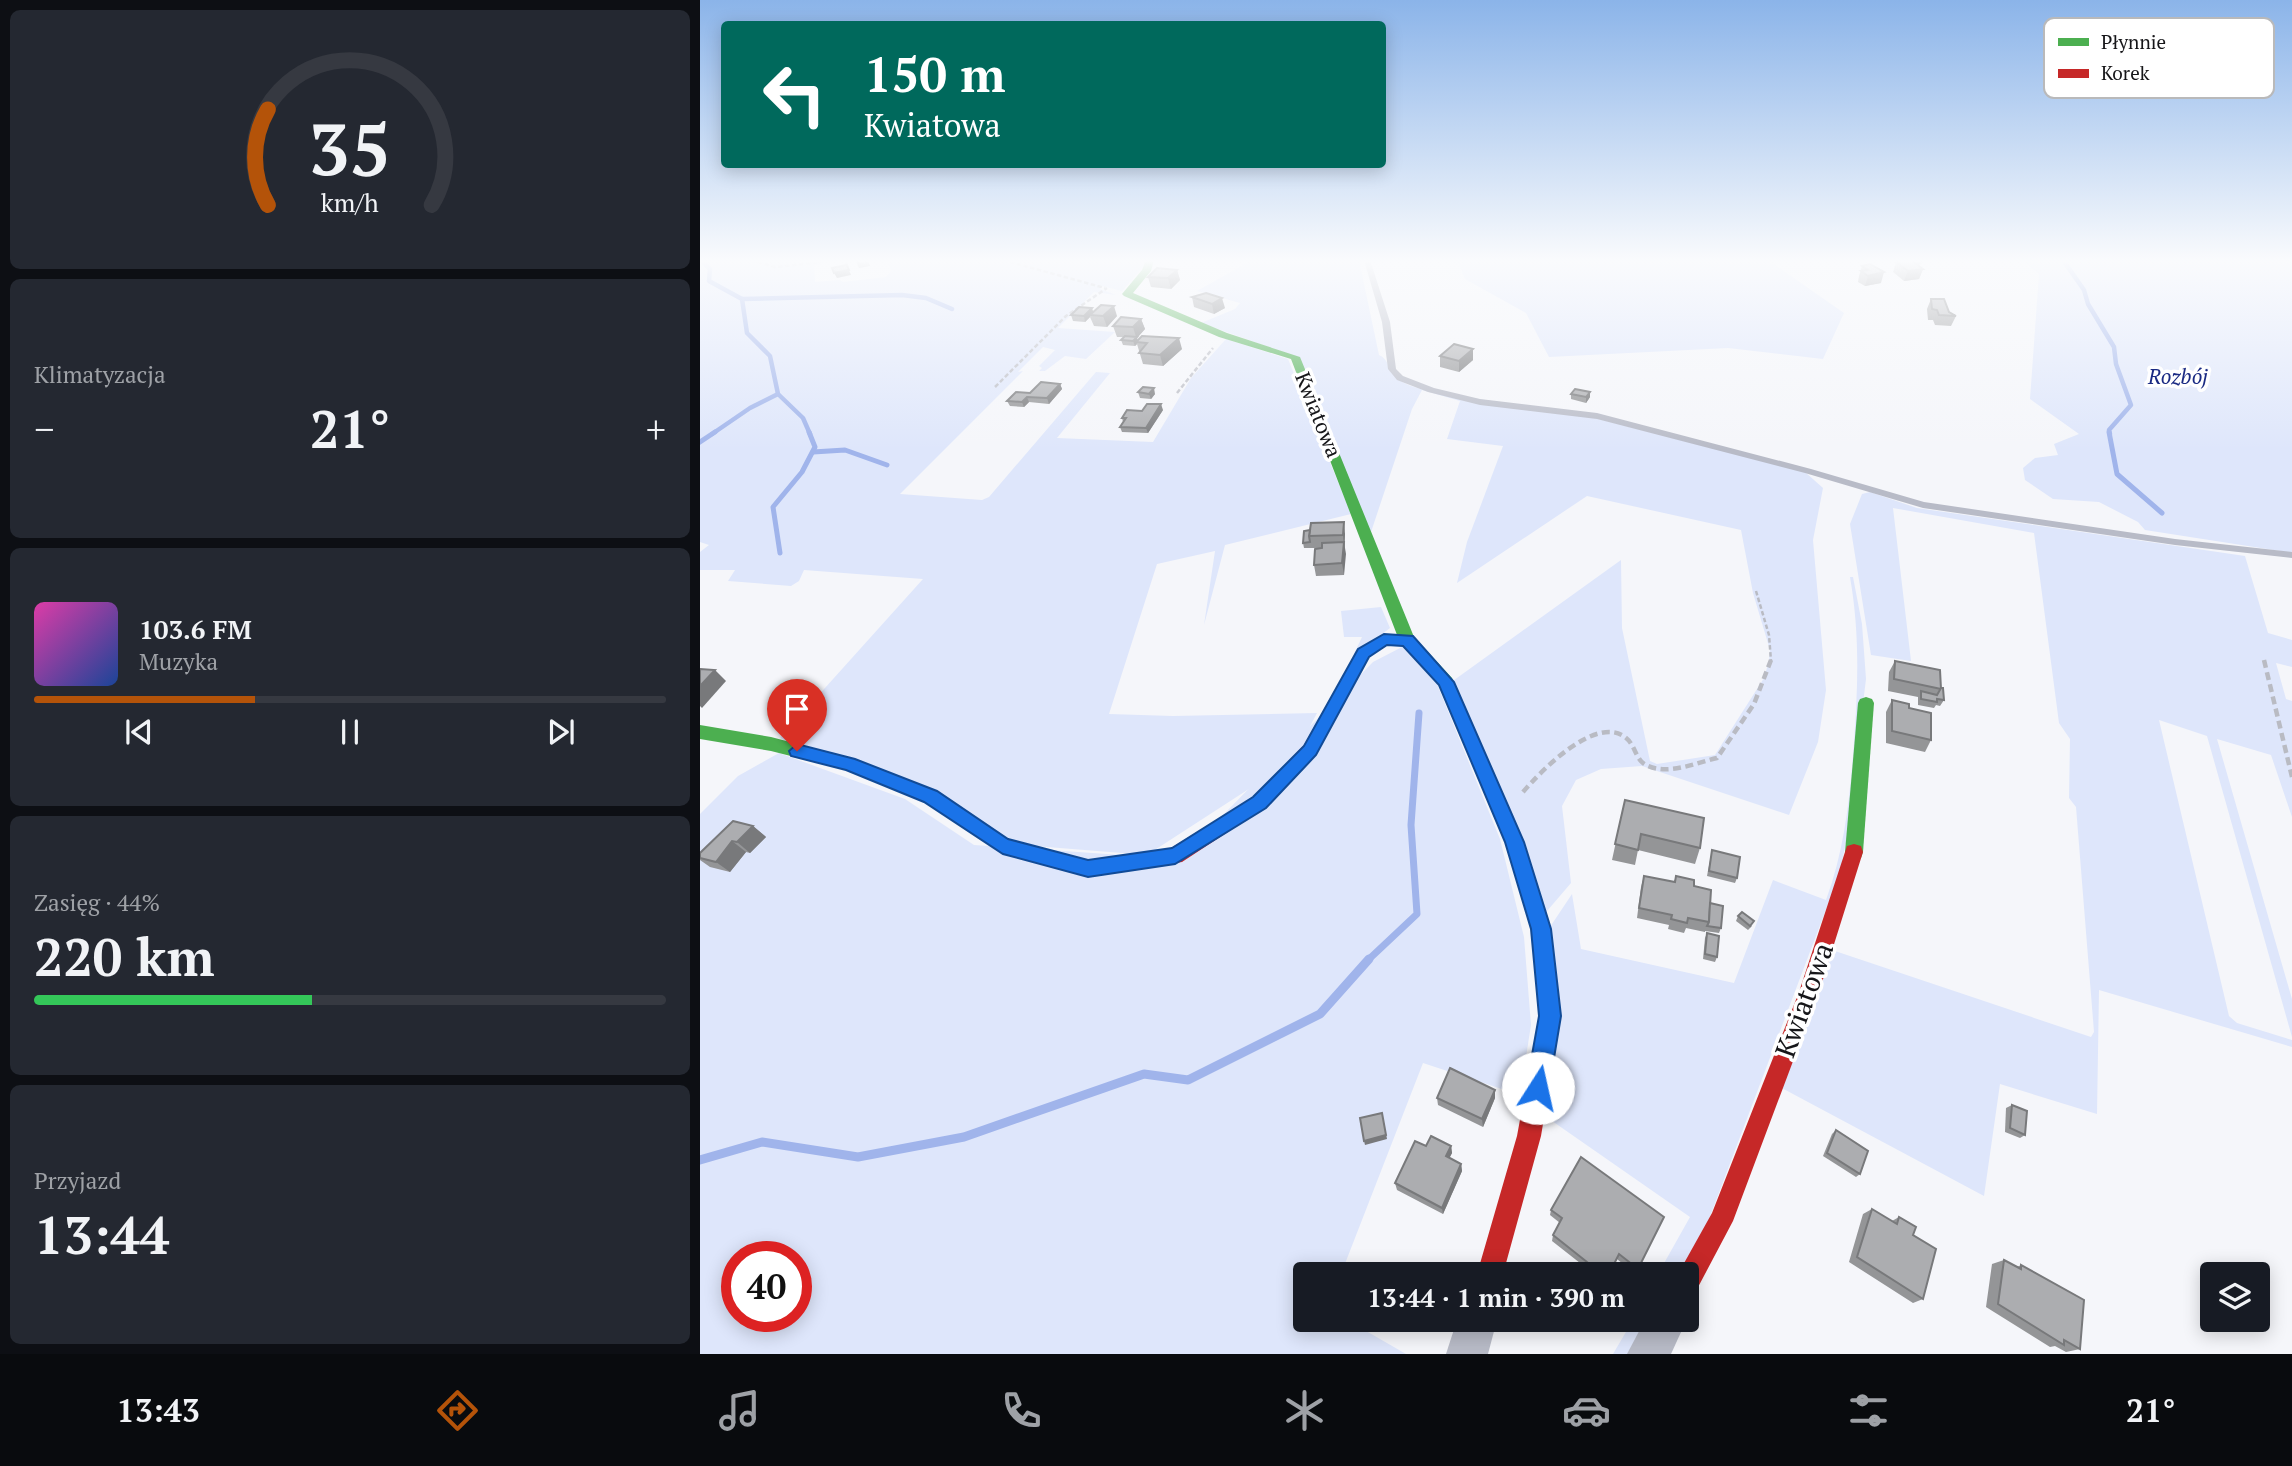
<!DOCTYPE html>
<html lang="pl">
<meta charset="utf-8">
<style>
:root{--surface:#171b24;--page:#242831;--text:#f1f3f6;--muted:#9ea1a6;--line:#363941;--accent:#b45309}
body{margin:0;font-family:"PT Serif",serif;background:var(--page);color:var(--text);height:100vh;display:flex;flex-direction:column;font-size:26px;white-space:nowrap}
*{box-sizing:border-box;margin:0}
p{font-size:23px;color:var(--muted)}
.icon{flex:none;width:38px;height:38px;fill:none;stroke:currentColor;stroke-width:2;stroke-linecap:round;stroke-linejoin:round}
.map{position:relative;flex:1;overflow:hidden}
.panel{display:flex;flex-direction:column;gap:10px;padding:10px;background:#0d0f14;width:700px}
.panel>*{flex:none}
.banner{position:absolute;left:21px;top:21px;width:665px;height:147px;border-radius:7px;box-shadow:0 4px 18px #0003;background:#00695c;color:#fff;overflow:hidden}
.buttons{position:absolute;left:1500px;top:1262px;display:grid;gap:14px}
.buttons a{display:grid;place-items:center;width:70px;height:70px;border-radius:7px;background:var(--surface);box-shadow:0 4px 18px #0003;font-size:35px}
.speed{position:absolute;left:21px;top:1241px;display:flex;gap:14px;font-size:35px;font-weight:700;text-align:center}
.speed>*{display:grid;place-content:center;width:91px;height:91px;border-radius:50%;background:var(--surface);box-shadow:0 4px 18px #0003;line-height:1}
.speed .limit{border:10px solid #d22;background:#fff;color:#111}
.pin{position:absolute;display:grid;place-items:center;width:60px;height:60px;color:#fff;margin:-72px -30px;border-radius:50% 50% 50% 0;rotate:-45deg;box-shadow:0 0 7px #0007}
.pin .icon{rotate:45deg}
.me{position:absolute;width:77px;margin:-38px;rotate:10deg;stroke-linejoin:round;filter:drop-shadow(0 0 5px #0008)}
.turn{display:flex;align-items:center;gap:24px;height:147px;padding:0 28px;font-size:32px}
.turn .icon{width:91px;height:91px;stroke-width:2.5}
.turn b{display:block;font-size:49px;line-height:60px}
.big{font-size:52px;font-weight:800;line-height:1.1}
.panel .card{flex:1;display:flex;flex-direction:column;justify-content:center;gap:10px;min-width:0;padding:0 24px;border-radius:10px;background:var(--page)}
.panel .dial{align-items:center;gap:0}
.dial svg{height:182px;overflow:visible;fill:none;stroke:var(--line);stroke-width:7;stroke-linecap:round;text-anchor:middle}
.dial text{fill:var(--text);stroke:none}
.song{display:flex;align-items:center;gap:21px}
.cover{width:84px;height:84px;border-radius:10px;background:linear-gradient(135deg,hsl(320 70% 55%),hsl(220 70% 35%))}
.played{height:7px;border-radius:4px;background:linear-gradient(90deg,var(--accent) 35%,var(--line) 35%)}
.keys{display:flex;justify-content:space-around;direction:ltr}
.heat{display:flex;justify-content:space-between;align-items:center;font-size:38px;direction:ltr}
.charge{height:10px;border-radius:5px;background:linear-gradient(90deg,#34c759 44%,var(--line) 0)}
.trip{position:absolute;left:593px;top:1262px;width:406px;height:70px;border-radius:7px;background:var(--surface);box-shadow:0 4px 18px #0003;font-weight:800;line-height:70px;text-align:center}
.menu{display:flex;height:112px;justify-content:space-around;align-items:center;background:#090b0e;color:var(--muted)}
.menu .icon{width:49px;height:49px}
.menu .current{color:var(--accent)}
.menu b{font-size:32px;color:var(--text)}
main{display:flex;flex:1;min-height:0}
.map>svg:first-child{display:block}
.green{fill:#dee6fb;fill-rule:evenodd}
.lines{fill:none;stroke-linecap:round;stroke-linejoin:round}
.stream-far3{stroke:#a0b4eb;stroke-width:4.5}
.stream-far2{stroke:#a0b4eb;stroke-width:5}
.stream-far1{stroke:#a0b4eb;stroke-width:7}
.stream{stroke:#a0b4eb;stroke-width:9}
.path-far1{stroke:#b9bbc3;stroke-width:2.5;stroke-dasharray:4.5 2.5;stroke-linecap:butt}
.path{stroke:#b9bbc3;stroke-width:4.5;stroke-dasharray:8 4.5;stroke-linecap:butt}
.lane{fill:#b8bbc7;fill-rule:evenodd}
.street{fill:#b8bbc7;fill-rule:evenodd}
.fast{fill:#4caf50;fill-rule:evenodd}
.jam{fill:#c62828;fill-rule:evenodd}
.wall{fill:#949597}
.shaded-wall{fill:#78797b}
.building{fill:#acadb0;stroke:#78797b;stroke-width:2}
.route{fill:#1a73e8;stroke:#114b97;stroke-width:2}
.labels{text-anchor:middle;stroke-width:7;stroke-linejoin:round;paint-order:stroke}
.far-park-label{font-size:21px;font-style:italic;fill:#1a2a83;stroke:#fff}
.far-street-label{font-size:21px;fill:#161619;stroke:#fff}
.near-street-label{font-size:28px;fill:#161619;stroke:#fff}
.key{fill:#fff;stroke:#b9b9ba;stroke-width:2}
.key-label{font-size:19px;fill:#161619}
</style>
<main>
<section class="panel">
<div class="card dial"><svg viewBox="0 0 100 80">
<path d="M14 69A42 42 0 1 1 86 69"/>
<path d="M14 69A42 42 0 0 1 14 27" stroke="#b45309"/>
<text x="50" y="56" font-size="32" font-weight="700">35</text>
<text x="50" y="72" font-size="11">km/h</text>
</svg></div>
<div class="card"><p>Klimatyzacja</p>
<div class="heat"><a>−</a><b class="big">21°</b><a>+</a></div>
</div>
<div class="card">
<div class="song"><i class="cover"></i><div><b>103.6 FM</b><p>Muzyka</p></div></div>
<div class="played"></div>
<div class="keys"><svg class="icon" aria-label="previous" viewBox="0 0 24 24"><path d="M18 5L8 12l10 7zM5 5v14"/></svg><svg class="icon" aria-label="pause" viewBox="0 0 24 24"><path d="M8 5v14M16 5v14"/></svg><svg class="icon" aria-label="next" viewBox="0 0 24 24"><path d="M6 5l10 7-10 7zM19 5v14"/></svg></div>
</div>
<div class="card"><p>Zasięg · 44%</p><b class="big">220 km</b><div class="charge"></div></div>
<div class="card"><p>Przyjazd</p><b class="big">13:44</b></div>
</section>
<div class="map">
<svg width="1592" height="1354" viewBox="0 0 1592 1354">
<rect width="100%" height="100%" fill="#f5f6fa"/>
<!-- green -->
<g class="green">
<path d="M0 260H120V264L114 265 115 282 140 280 143 282 186 277 191 271 187 260H449L422 291 402 286 400 289 416 295 394 292 358 328 415 332 386 359 365 356 345 371H339L342 368 339 366 355 350 343 347 318 372 323 371 200 494 282 500 289 497 396 372 410 373 357 438 453 442 491 378 526 339 588 359 651 514 525 545 504 625 515 551 457 564 409 714 473 716 617 713 592 761 447 855 322 845 80 738 223 579 104 570 99 581 91 586 28 581 35 570H0V552L9 545 0 542Z"/>
<path d="M552 260H659L679 355C689 359 688 370 696 377 705 386 721 389 733 392L883 415 1105 472 1123 488 1113 540 1126 690 1118 742 1089 815 942 766 901 769 876 780 862 806 871 883 841 918 750 683 921 560 922 628 950 761 957 764 1015 755 1064 678 1069 661 1070 650 1053 593 1041 530 887 496 757 583 767 542 803 446 747 439 760 401 722 390 712 409 669 538 597 357 501 323 535 309 540 303 497 291Z"/>
<path d="M757 260H1068L1144 313 1123 359 1028 348 849 357 826 313 765 279Z"/>
<path d="M1323 260H1592V553L1445 530 1438 522 1399 502 1353 499 1325 480 1323 468 1335 458 1358 455 1354 444 1379 434 1330 399 1339 274Z"/>
<path d="M1170 492 1217 508 1545 556 1568 633 1592 640V667L1576 663 1586 699 1592 701V817L1571 755 1517 739 1592 999V1037L1507 736 1459 720 1529 1016 1537 1023 1592 1040V1047L1399 990 1397 1114 1300 1084 1284 1196 1078 1086 1132 950 1391 1037 1394 1032 1376 807 1369 798 1370 739 1359 723 1334 533 1193 508 1211 661 1171 655 1150 524 1162 494Z"/>
<path d="M1150 577H1153L1162 624 1166 679 1146 843 1139 875 1006 1227 982 1274H958L990 1217 842 1114 835 1135 832 1129 852 1016 846 933 872 894 881 949 1034 983 1073 880 1126 900C1145 849 1150 796 1154 742 1158 686 1160 634 1150 577Z"/>
<path d="M681 607 690 628 653 656 662 637H644L641 611Z"/>
<path d="M702 647 737 684 800 839 824 937 831 1025 820 1095 723 1063 641 1274H606V1320H647L706 1354H0V814L38 776 79 753 205 799 274 845 480 859 673 662ZM37 1256H96V1316H37Z"/>
<path d="M933 1320H958L939 1354H913Z"/>
</g>
<g class="lines">
<!-- stream-far3 -->
<g class="stream-far3">
<path d="M1 260 10 269 9 281 42 299 47 333 70 356 78 394 103 418 110 434"/>
<path d="M1363 260 1384 290 1388 304 1414 347 1416 364 1431 405 1409 430 1410 434"/>
<path d="M42 299 202 295 226 298 252 309"/>
<path d="M12 434 50 408 78 394"/>
</g>
<!-- stream-far2 -->
<g class="stream-far2">
<path d="M1409 432 1417 474 1462 513"/>
<path d="M0 442 15 432"/>
<path d="M113 452 145 450 187 465"/>
<path d="M80 553 73 507 102 472 115 447 109 432"/>
</g>
<!-- stream-far1 -->
<path class="stream-far1" d="M667 961 717 914 711 825 719 713"/>
<!-- stream -->
<path class="stream" d="M0 1160 62 1142 158 1157 264 1137 444 1074 488 1080 620 1014 669 959"/>
<!-- path-far1 -->
<g class="path-far1">
<path d="M51 260 75 267 122 262"/>
<path d="M303 260 405 288"/>
<path d="M141 269 149 260"/>
<path d="M295 387 366 316 407 288"/>
<path d="M477 393 513 348"/>
<path d="M1056 591 1069 635 1071 661"/>
</g>
<!-- path -->
<g class="path">
<path d="M1564 660 1592 777"/>
<path d="M823 792C841 771 895 715 925 737 936 745 935 761 948 766 969 775 996 763 1017 758L1054 704 1071 660"/>
</g>
<!-- lane -->
<path class="lane" d="M664 260H670L690 322 696 369 703 376 734 388 780 399 897 413 1111 469 1224 502 1475 539 1592 552V558L1475 545 1223 508 1105 473 897 419 780 405 728 392 697 380 688 369 682 322Z"/>
<!-- street -->
<g class="street">
<path d="M757 1320H797L788 1354H746Z"/>
<path d="M945 1320 987 1319 971 1354H927Z"/>
</g>
<!-- fast -->
<g class="fast">
<path d="M446 260H454L451 271 433 293 527 333 600 357 714 637 752 678 795 776 792 781 786 783 780 781 739 685 699 640 591 359 519 337 424 296 422 294 442 270Z"/>
<path d="M1166 697 1172 699 1174 703 1163 852 1161 858 1154 860 1147 858 1145 852 1158 703 1160 699Z"/>
<path d="M0 725 71 737 155 759 237 792 308 839 388 860 442 853 449 855 451 861 449 867 442 869 388 876 303 854 225 802 146 770 71 751 0 739Z"/>
</g>
<!-- jam -->
<g class="jam">
<path d="M684 635H707L715 640 707 645H687L669 657 616 755 566 807 482 862 442 869 435 867 433 861 435 855 471 848 554 797 604 745 658 649Z"/>
<path d="M786 769 792 771 823 842 851 929 861 1016 841 1136 803 1274H777L817 1136 839 1016 831 929 805 842 777 776 780 771Z"/>
<path d="M1154 844 1161 846 1163 852 1119 992 1033 1221 996 1291 987 1295V1274H978L1012 1213 1099 992 1145 852 1147 846Z"/>
</g>
</g>
<!-- wall -->
<g class="wall">
<path d="M1200 260H1223L1221 264 1218 265 1223 269 1219 279 1204 281 1193 272 1196 262 1203 261Z"/>
<path d="M1170 264 1181 283 1165 286 1158 282 1159 276 1162 266Z"/>
<path d="M477 270 480 280 471 289 451 287 448 277Z"/>
<path d="M492 297 525 308 514 314 494 307Z"/>
<path d="M1231 299 1256 316 1251 326 1235 325 1233 320H1228L1227 309Z"/>
<path d="M393 312 417 316 407 327 394 326 390 317 385 322 373 321 371 315Z"/>
<path d="M441 319 445 329 437 338 438 341 482 349 463 366 443 364 437 344 435 346 423 345 421 340 424 337H417L413 326Z"/>
<path d="M773 349V360L759 372 740 367V356Z"/>
<path d="M360 384 362 389 349 404 329 402 324 407 310 406 307 401Z"/>
<path d="M438 392 455 394 451 399 440 398Z"/>
<path d="M871 394 890 397 886 403 871 399Z"/>
<path d="M463 410 448 433 422 432 420 427 423 422 422 418Z"/>
<path d="M604 531 645 534 644 575 616 576 614 565 622 548H604L603 543Z"/>
<path d="M1195 661 1241 688 1244 700 1240 706 1236 705 1234 708 1218 705V697L1188 691 1189 672Z"/>
<path d="M1192 700 1209 708 1231 740 1225 752 1186 743V712Z"/>
<path d="M925 800 1000 848 995 864 938 850 935 865 912 860Z"/>
<path d="M53 826 66 837 50 853 46 852 30 872 10 867 0 860V853Z"/>
<path d="M1012 850 1037 878 1035 883 1007 876Z"/>
<path d="M944 876 974 882 976 876 994 886 1010 903 1021 928 1019 933 1005 931V932L986 928 984 933 968 929 969 925 937 918 941 887Z"/>
<path d="M1038 916 1052 926 1048 930 1036 921Z"/>
<path d="M1007 933 1017 957 1015 962 1003 959 1005 938Z"/>
<path d="M737 1098H795L783 1127 738 1105Z"/>
<path d="M1312 1105 1325 1135 1320 1138 1305 1132 1306 1108Z"/>
<path d="M1136 1130 1160 1174 1156 1177 1123 1156 1132 1134Z"/>
<path d="M726 1146H751L752 1153 749 1158 761 1164 762 1171 743 1214 697 1190 695 1183Z"/>
<path d="M881 1157 938 1269 935 1274 917 1259 909 1274H894L852 1241 853 1235 860 1223 850 1215 851 1210Z"/>
<path d="M1172 1209 1192 1221 1199 1217 1213 1235 1223 1299 1213 1303 1149 1262 1163 1214Z"/>
<path d="M1304 1260 1317 1267 1321 1265 1380 1349 1366 1352 1355 1346 1350 1347 1286 1307 1292 1264Z"/>
</g>
<!-- shaded-wall -->
<g class="shaded-wall">
<path d="M155 260H168L170 266 159 268Z"/>
<path d="M1223 260 1221 264 1210 266 1212 261Z"/>
<path d="M147 265 151 275 137 278 134 273Z"/>
<path d="M1223 269 1219 279 1204 281 1208 271Z"/>
<path d="M477 270 480 280 471 289 468 278Z"/>
<path d="M1184 272 1181 283 1165 286 1168 276Z"/>
<path d="M522 298 525 308 514 314 512 304Z"/>
<path d="M414 306 417 316 407 327 403 316Z"/>
<path d="M392 308 394 314 390 315V317L385 322 384 316Z"/>
<path d="M441 319 445 329 437 338 438 342H436L437 344 435 346 433 341 436 337 433 327Z"/>
<path d="M479 338 482 349 463 366 460 355Z"/>
<path d="M773 349V360L759 372V361Z"/>
<path d="M360 384 362 389 349 404 347 398Z"/>
<path d="M454 388 455 394 451 399 449 394Z"/>
<path d="M890 392V397L886 403V397Z"/>
<path d="M327 397 329 402 324 407 322 402Z"/>
<path d="M461 404 463 410 448 433 446 428Z"/>
<path d="M644 522 645 534 644 547 643 535Z"/>
<path d="M644 542 646 554 644 575 642 563Z"/>
<path d="M15 670 26 681 2 708 0 706V686Z"/>
<path d="M53 826 66 837 50 853 37 842Z"/>
<path d="M32 841 46 852 30 872 16 862Z"/>
<path d="M795 1090V1098L783 1127 782 1119Z"/>
<path d="M682 1113 687 1139 665 1145 664 1141Z"/>
<path d="M751 1146 752 1153 747 1163 746 1156Z"/>
<path d="M761 1164 762 1171 743 1214 742 1208Z"/>
</g>
<!-- building -->
<g class="building">
<path d="M1211 260 1223 269 1208 271 1196 262Z"/>
<path d="M1170 264 1184 272 1168 276 1161 271 1168 270 1162 266Z"/>
<path d="M147 265 149 270 134 273 132 268Z"/>
<path d="M457 268 477 270 468 278 448 277Z"/>
<path d="M506 293 522 298 512 304 492 297Z"/>
<path d="M1231 299H1244L1249 312 1256 316 1239 315 1237 310 1232 309Z"/>
<path d="M401 305 414 306 403 316 390 315Z"/>
<path d="M379 307 392 308 384 316 371 315Z"/>
<path d="M421 317 441 319 433 327 413 326Z"/>
<path d="M425 336 437 337 433 341 421 340Z"/>
<path d="M442 336 479 338 460 355 439 353 447 343 436 342Z"/>
<path d="M754 344 773 349 759 361 740 356Z"/>
<path d="M341 382 360 384 347 398 327 397 322 402 307 401 316 392 330 393Z"/>
<path d="M443 387 454 388 449 394 438 392Z"/>
<path d="M875 389 890 392 886 397 871 394Z"/>
<path d="M447 404H461L446 428 420 427 426 418H422L427 410 442 411Z"/>
<path d="M644 522 643 535 609 536 611 523Z"/>
<path d="M610 530 609 536 610 542 603 543 604 531Z"/>
<path d="M644 542 642 563 614 565 615 549 622 548V543Z"/>
<path d="M1195 661 1240 670 1241 689 1194 679Z"/>
<path d="M0 669 15 670 0 686Z"/>
<path d="M1241 688H1243L1244 700 1237 699V702L1221 699V691L1237 695Z"/>
<path d="M1192 700 1209 704V708L1231 713V740L1192 731Z"/>
<path d="M925 800 1004 818 1000 848 941 834 938 850 915 844Z"/>
<path d="M33 821 53 826 37 842 32 841 16 862 0 858V853Z"/>
<path d="M1012 850 1040 857 1037 878 1009 871Z"/>
<path d="M944 876 975 882 976 876 994 880V886L1011 890 1009 922 988 918 987 923 971 919 972 915 939 908Z"/>
<path d="M1010 903 1023 906 1021 928 1007 926 1009 922Z"/>
<path d="M1042 912 1054 921 1050 926 1038 916Z"/>
<path d="M1007 933 1019 936 1017 957 1005 954Z"/>
<path d="M750 1068 795 1090 782 1119 737 1098Z"/>
<path d="M1312 1105 1327 1111 1325 1135 1310 1128Z"/>
<path d="M682 1113 686 1135 664 1141 660 1118Z"/>
<path d="M1136 1130 1168 1151 1160 1174 1127 1153Z"/>
<path d="M731 1136 751 1146 746 1156 761 1164 742 1208 695 1183 715 1141 726 1146Z"/>
<path d="M881 1157 964 1217 938 1269 919 1254 909 1274H902L853 1235 862 1218 851 1210Z"/>
<path d="M1172 1209 1197 1224 1199 1217 1216 1227 1213 1235 1236 1249 1223 1299 1157 1257Z"/>
<path d="M1304 1260 1321 1269V1265L1384 1300 1380 1349 1364 1340V1345L1298 1304Z"/>
</g>
<!-- sky -->
<linearGradient id="sky" x2="0" y2="1"><stop stop-color="#8bb4e9"/><stop offset="0.58" stop-color="#fafbfd"/><stop offset="1" stop-color="#fafbfd" stop-opacity="0"/></linearGradient>
<rect width="1592" height="450" fill="url(#sky)"/>
<!-- route -->
<path class="route" d="M684 634 713 636 754 682 824 842 851 929 861 1016 849 1088 846 1096 838 1100 830 1096 826 1088 839 1016 831 929 805 842 739 685 703 646 687 645 669 657 616 755 566 808 475 864 388 877 303 854 224 802 146 770 91 756 89 751 97 744 155 759 237 791 308 839 388 860 472 848 553 797 604 746 658 649Z"/>
<g class="labels">
<!-- far-park labels -->
<g class="far-park-label">
<text x="1478" y="384">Rozbój</text>
</g>
<!-- far-street labels -->
<g class="far-street-label">
<text transform="translate(618 415) rotate(68)" y="7">Kwiatowa</text>
</g>
<!-- near-street labels -->
<g class="near-street-label">
<text transform="translate(1104 1000) rotate(-70)" y="10">Kwiatowa</text>
</g>
</g>
<!-- legend -->
<rect x="1344" y="18" width="230" height="80" rx="10" class="key"/>
<rect x="1358" y="38" width="31" height="8" fill="#4caf50"/>
<rect x="1358" y="69" width="31" height="9" fill="#c62828"/>
<g class="key-label">
<text x="1401" y="49">Płynnie</text>
<text x="1401" y="80">Korek</text>
</g>
</svg>
<div class="buttons">
<a><svg class="icon" aria-label="layers" viewBox="0 0 24 24"><path d="M12 4l9 5-9 5-9-5zM3 14l9 5 9-5"/></svg></a>
</div>
<div class="speed"><div class="limit">40</div></div>
<div class="pin" style="left:97px;top:751px;background:#d93025"><svg class="icon" aria-label="arrive" viewBox="0 0 24 24"><path d="M6 21V4h12l-3 4 3 4H6"/></svg></div>
<svg class="me" style="left:838px;top:1088px" viewBox="-20 -20 40 40"><circle r="19" fill="#fff"/><path d="M0-13L10 11 0 6-10 11z" fill="#1a73e8"/></svg>
<div class="trip">13:44 · 1 min · 390 m</div>
<div class="banner">
<div class="turn"><svg class="icon" aria-label="left" viewBox="0 0 24 24"><path d="M17 20v-9H6M10 6l-5 5 5 5"/></svg><div><b>150 m</b>Kwiatowa</div></div>
</div>
</div>
</main>
<nav class="menu">
<b>13:43</b>
<svg class="icon current" aria-label="directions" viewBox="0 0 24 24"><path d="M12 3l9 9-9 9-9-9zM9 14v-3h6M13 9l2 2-2 2"/></svg>
<svg class="icon" aria-label="music" viewBox="0 0 24 24"><path d="M9 18V5l10-2v13"/><circle cx="6" cy="18" r="3"/><circle cx="16" cy="16" r="3"/></svg>
<svg class="icon" aria-label="phone" viewBox="0 0 24 24"><path d="M5 4h4l2 5-3 2q2 4 5 5l2-3 5 2v4C11 20 4 13 5 4z"/></svg>
<svg class="icon" aria-label="climate" viewBox="0 0 24 24"><path d="M12 3v18M4 7l16 10M4 17L20 7"/></svg>
<svg class="icon" aria-label="car" viewBox="0 0 24 24"><path d="M5 17H2v-5l4-1 3-4h7l3 4 3 1v5h-3M9 17h6M6 11h13"/><circle cx="7" cy="17" r="2"/><circle cx="17" cy="17" r="2"/></svg>
<svg class="icon" aria-label="filters" viewBox="0 0 24 24"><path d="M4 7h16M4 17h16"/><circle cx="9" cy="7" r="2"/><circle cx="15" cy="17" r="2"/></svg>
<b>21°</b>
</nav>
